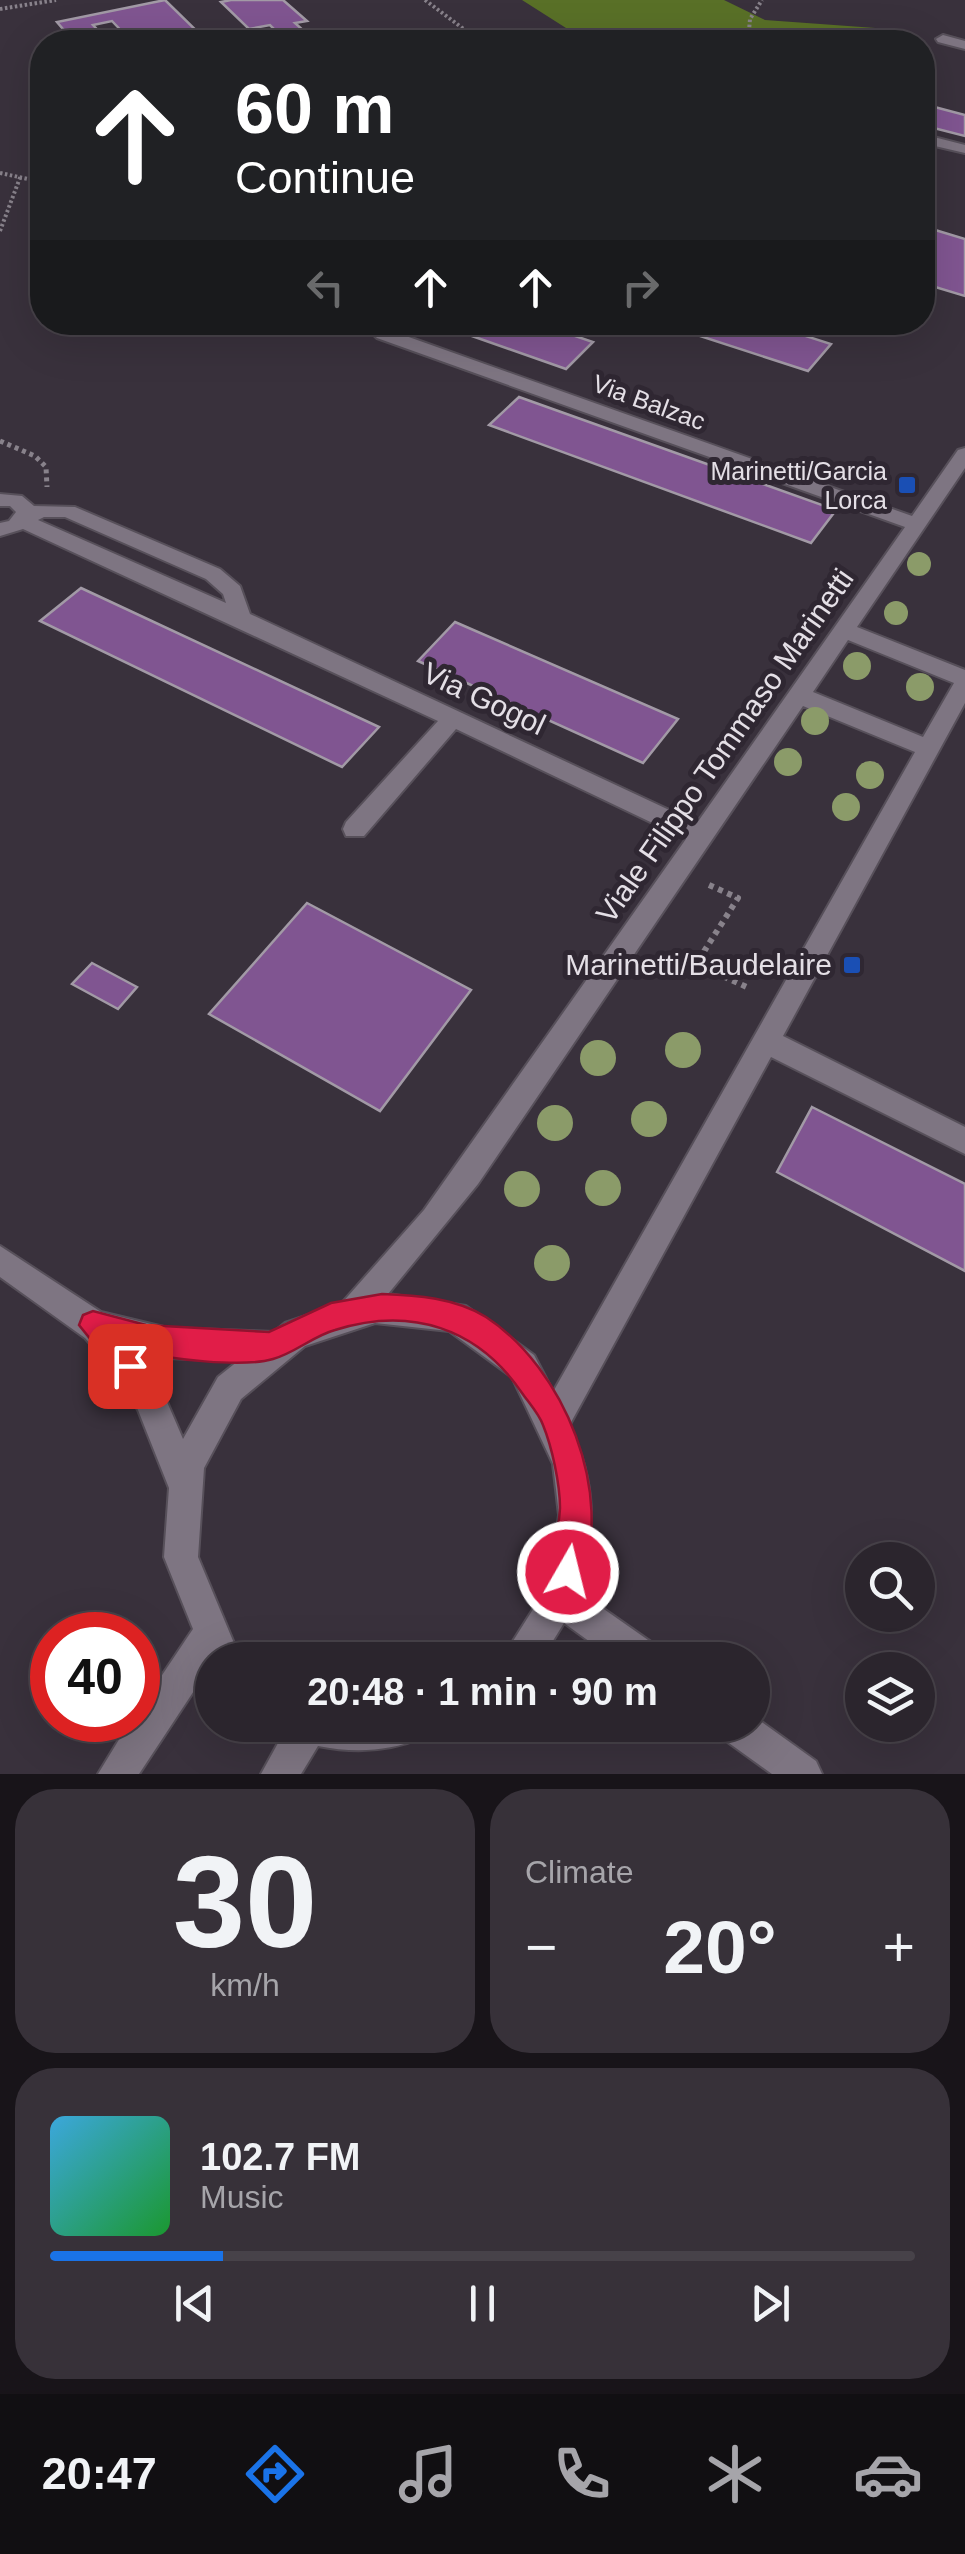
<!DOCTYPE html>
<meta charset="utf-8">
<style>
:root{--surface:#2b252d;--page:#373139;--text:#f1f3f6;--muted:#a6a5aa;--line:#474249;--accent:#1a73e8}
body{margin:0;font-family:Helvetica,sans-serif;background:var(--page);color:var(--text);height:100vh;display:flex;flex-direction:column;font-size:38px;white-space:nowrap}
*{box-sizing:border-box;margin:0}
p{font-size:32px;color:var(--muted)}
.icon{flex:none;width:55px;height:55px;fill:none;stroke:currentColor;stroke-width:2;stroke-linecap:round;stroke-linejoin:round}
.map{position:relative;height:1774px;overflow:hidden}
.side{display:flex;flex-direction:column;gap:15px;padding:15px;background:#181419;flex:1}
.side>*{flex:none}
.hud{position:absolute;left:30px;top:30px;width:905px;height:305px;border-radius:40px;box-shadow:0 10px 40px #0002,0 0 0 2px var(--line);background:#202124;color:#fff;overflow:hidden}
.controls{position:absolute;left:845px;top:1542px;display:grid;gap:20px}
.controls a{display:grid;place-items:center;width:90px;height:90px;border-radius:50%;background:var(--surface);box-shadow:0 10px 40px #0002,0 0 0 2px var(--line);font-size:50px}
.speed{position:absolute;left:30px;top:1612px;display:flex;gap:20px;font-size:50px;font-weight:700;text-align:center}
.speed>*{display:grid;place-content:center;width:130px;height:130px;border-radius:50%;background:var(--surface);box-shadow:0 10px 40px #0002,0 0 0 2px var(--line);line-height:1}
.speed .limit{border:15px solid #d22;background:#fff;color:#111}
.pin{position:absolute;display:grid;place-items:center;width:85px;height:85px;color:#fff;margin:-42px;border-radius:20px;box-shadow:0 5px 15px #0006}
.me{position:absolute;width:110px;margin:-55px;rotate:8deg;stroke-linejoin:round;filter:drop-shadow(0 0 8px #0008)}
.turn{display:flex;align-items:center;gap:35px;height:210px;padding:0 40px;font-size:45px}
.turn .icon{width:130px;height:130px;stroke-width:2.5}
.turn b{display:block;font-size:70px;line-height:85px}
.lanes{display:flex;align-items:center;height:95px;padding:0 40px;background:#0003;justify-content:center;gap:50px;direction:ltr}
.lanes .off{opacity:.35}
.big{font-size:75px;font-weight:600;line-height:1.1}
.side .card{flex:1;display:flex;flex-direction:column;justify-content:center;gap:15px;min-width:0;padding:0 35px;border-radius:40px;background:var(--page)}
.side .dial{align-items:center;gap:0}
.dial b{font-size:130px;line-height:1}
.song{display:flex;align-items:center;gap:30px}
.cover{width:120px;height:120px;border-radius:15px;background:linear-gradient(135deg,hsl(200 70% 55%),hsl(130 70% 35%))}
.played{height:10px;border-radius:5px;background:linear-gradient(90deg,var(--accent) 20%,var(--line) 20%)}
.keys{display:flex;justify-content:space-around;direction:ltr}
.heat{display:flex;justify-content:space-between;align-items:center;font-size:55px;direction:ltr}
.side .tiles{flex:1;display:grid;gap:15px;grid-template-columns:1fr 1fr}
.card:last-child{grid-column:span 2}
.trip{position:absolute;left:195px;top:1642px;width:575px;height:100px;border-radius:50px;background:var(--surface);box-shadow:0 10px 40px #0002,0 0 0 2px var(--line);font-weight:600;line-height:100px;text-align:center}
.menu{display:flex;height:160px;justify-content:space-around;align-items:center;background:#110f12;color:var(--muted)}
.menu .icon{width:70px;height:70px}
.menu .selected{color:var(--accent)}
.menu b{font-size:45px;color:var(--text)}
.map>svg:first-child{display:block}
.forest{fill:#597027}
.building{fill:#805591;stroke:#a29aa6;stroke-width:2.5}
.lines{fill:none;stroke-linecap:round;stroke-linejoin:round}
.minor-casing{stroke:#57505a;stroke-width:4}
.path-far2{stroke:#88828b;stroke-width:4;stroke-dasharray:2.5 2.5;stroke-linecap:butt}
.path-far1{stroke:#88828b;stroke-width:5;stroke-dasharray:4 4;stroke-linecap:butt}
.path{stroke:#88828b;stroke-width:6;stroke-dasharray:5 5;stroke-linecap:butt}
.minor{fill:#7e7582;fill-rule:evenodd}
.tree{fill:#8b9b69}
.route{fill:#e11d48;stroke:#92132f;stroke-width:2.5}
.transit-dot{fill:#1a4fb4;stroke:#2f2732;stroke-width:4}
.labels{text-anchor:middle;stroke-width:10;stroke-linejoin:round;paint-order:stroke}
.far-street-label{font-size:25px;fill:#e4dfe6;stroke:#2f2732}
.far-poi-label{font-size:25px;fill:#e4dfe6;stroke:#2f2732;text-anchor:end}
.street-label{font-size:30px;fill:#e4dfe6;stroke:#2f2732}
.poi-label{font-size:30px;fill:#e4dfe6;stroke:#2f2732;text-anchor:end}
</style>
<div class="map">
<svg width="965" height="1774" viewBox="0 0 965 1774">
<rect width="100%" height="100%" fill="#39313c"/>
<!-- forest -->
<path class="forest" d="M522 0H724L765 20 903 30 902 40 890 42H588Z"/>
<!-- building -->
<g class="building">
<path d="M165 0 206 40 132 42 112 21 93 25 109 42H74L57 22Z"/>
<path d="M231 0H283L307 21 295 23 306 33 321 30 335 42H233L278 33 270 25 249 29 221 2Z"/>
<path d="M927 105 965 115V136L922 125V110Z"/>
<path d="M922 226 965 239V296L922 283Z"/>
<path d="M432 322H534L593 342 566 369Z"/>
<path d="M657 322H762L831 344 808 371Z"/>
<path d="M519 397 836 510 811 543 489 425Z"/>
<path d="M81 588 379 727 342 767 40 621Z"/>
<path d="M455 622 678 719 643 763 418 661Z"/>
<path d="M307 903 471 990 380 1111 209 1014Z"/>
<path d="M92 963 137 987 118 1009 72 984Z"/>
<path d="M812 1107 965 1184V1271L777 1172Z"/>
</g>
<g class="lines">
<!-- minor casing -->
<g class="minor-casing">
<g id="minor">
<path d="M943 35 965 41V49L938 42 936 39Z"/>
<path d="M922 134 965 145V153L922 143Z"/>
<path d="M361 322H380L389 330 912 516 958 450 965 448V468L857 627 965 670V703L783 1036 965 1127V1154L771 1057 569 1426C596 1481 597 1533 578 1591L658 1647 663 1660H615L564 1623 541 1660H501L537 1603 552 1567 559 1515 553 1464 512 1377 449 1331 375 1323 305 1346 241 1399 204 1468 198 1557 241 1660H212V1673L209 1668 139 1774H98L131 1720H138V1711L193 1629 164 1557 169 1488 138 1410 115 1372 85 1338 0 1277V1246L101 1312 168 1328 274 1332 285 1323 341 1304 424 1210 686 839 456 729 364 836H346L343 829 346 822 438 721 23 529 0 536V523L9 521 16 512 10 506H0V494L22 496 34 506 75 507 220 569 240 586 250 614 697 823 905 527 377 338ZM44 517H65L206 579 223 594 226 603 38 520ZM848 640 954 683 923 737 813 692ZM803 706 915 752 553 1392 534 1355 466 1306 388 1294 478 1184ZM138 1351 168 1358 238 1361 218 1377 183 1439 161 1388Z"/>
<path d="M752 1715 816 1761 822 1774H772L722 1738 717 1725H752Z"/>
<path d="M288 1725H426L421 1738C388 1752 353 1753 318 1746L301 1774H261Z"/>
</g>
</g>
<!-- path-far2 -->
<g class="path-far2">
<path d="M425 0 481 42"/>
<path d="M0 9 56 0"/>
<path d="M748 42 750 19 762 0"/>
<path d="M0 173 42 182"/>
<path d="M0 231 21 175"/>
</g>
<!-- path-far1 -->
<path class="path-far1" d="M0 441 35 456 46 467 47 487"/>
<!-- path -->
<path class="path" d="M709 885 738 898 696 964 749 988"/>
<!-- minor -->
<use href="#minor" class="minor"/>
</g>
<!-- trees -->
<g class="tree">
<circle cx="919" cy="564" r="12"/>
<circle cx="896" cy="613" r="12"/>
<circle cx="857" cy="666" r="14"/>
<circle cx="920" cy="687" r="14"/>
<circle cx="815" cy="721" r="14"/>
<circle cx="788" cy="762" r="14"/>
<circle cx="870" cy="775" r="14"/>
<circle cx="846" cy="807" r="14"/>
<circle cx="683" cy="1050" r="18"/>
<circle cx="598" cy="1058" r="18"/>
<circle cx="649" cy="1119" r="18"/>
<circle cx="555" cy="1123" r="18"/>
<circle cx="603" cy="1188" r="18"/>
<circle cx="522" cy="1189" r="18"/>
<circle cx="552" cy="1263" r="18"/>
</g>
<!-- route -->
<path class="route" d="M382 1294C416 1295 456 1298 486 1317 564 1368 616 1494 580 1583L568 1587 557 1583C551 1566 559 1528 560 1508 560 1484 552 1447 543 1425 539 1414 529 1403 522 1393 478 1328 411 1306 335 1330 313 1336 295 1353 273 1359 242 1368 168 1359 136 1351L145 1366 140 1376 130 1380 120 1376 79 1325 83 1315 93 1311 146 1325 269 1332 331 1303Z"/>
<!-- markers -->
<g class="transit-dot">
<rect x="897" y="475" width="20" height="20" rx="5"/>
<rect x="842" y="955" width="20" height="20" rx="5"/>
</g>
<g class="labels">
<!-- far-street labels -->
<g class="far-street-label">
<text transform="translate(649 402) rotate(20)" y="9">Via Balzac</text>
</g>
<!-- far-poi labels -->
<g class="far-poi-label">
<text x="887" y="480">Marinetti/Garcia<tspan x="887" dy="29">Lorca</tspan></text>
</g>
<!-- street labels -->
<g class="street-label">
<text transform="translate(484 699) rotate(25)" y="10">Via Gogol</text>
<text transform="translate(725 746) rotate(-55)" y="10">Viale Filippo Tommaso Marinetti</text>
</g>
<!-- poi labels -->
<g class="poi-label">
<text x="832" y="975">Marinetti/Baudelaire</text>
</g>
</g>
</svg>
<div class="controls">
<a><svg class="icon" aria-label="search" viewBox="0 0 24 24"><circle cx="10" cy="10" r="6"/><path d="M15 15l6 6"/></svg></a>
<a><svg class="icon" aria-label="layers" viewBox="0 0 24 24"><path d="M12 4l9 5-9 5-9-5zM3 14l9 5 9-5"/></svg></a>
</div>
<div class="speed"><div class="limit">40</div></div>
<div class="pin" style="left:130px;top:1366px;background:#d93025"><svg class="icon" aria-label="arrive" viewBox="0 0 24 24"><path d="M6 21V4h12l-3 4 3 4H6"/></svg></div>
<svg class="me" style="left:568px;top:1572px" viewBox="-20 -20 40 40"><circle r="17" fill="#e11d48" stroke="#fff" stroke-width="3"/><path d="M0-11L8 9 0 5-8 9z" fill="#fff"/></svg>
<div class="trip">20:48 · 1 min · 90 m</div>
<div class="hud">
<div class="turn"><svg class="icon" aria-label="ahead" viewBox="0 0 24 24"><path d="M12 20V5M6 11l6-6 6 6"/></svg><div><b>60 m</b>Continue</div></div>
<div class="lanes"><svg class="icon off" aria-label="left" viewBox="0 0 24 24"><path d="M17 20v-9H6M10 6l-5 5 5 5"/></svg><svg class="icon" aria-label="ahead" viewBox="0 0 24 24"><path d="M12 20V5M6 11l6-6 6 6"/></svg><svg class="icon" aria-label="ahead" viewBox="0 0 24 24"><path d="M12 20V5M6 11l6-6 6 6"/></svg><svg class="icon off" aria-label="right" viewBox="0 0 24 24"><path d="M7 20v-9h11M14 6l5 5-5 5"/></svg></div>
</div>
</div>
<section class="side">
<div class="tiles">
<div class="card dial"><b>30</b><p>km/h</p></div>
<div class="card"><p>Climate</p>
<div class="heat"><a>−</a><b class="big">20°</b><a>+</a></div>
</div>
<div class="card">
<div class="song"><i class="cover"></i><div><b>102.7 FM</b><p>Music</p></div></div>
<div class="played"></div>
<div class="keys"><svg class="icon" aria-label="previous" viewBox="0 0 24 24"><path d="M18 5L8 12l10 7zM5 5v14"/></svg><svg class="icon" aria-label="pause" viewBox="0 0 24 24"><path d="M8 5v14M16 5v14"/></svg><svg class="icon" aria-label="next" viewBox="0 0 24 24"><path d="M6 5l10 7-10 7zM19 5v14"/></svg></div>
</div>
</div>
</section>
<nav class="menu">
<b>20:47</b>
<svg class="icon selected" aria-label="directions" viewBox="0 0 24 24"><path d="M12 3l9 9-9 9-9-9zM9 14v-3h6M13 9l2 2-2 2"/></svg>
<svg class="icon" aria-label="music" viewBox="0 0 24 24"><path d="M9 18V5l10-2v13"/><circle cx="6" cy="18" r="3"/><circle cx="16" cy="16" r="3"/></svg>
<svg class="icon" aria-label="phone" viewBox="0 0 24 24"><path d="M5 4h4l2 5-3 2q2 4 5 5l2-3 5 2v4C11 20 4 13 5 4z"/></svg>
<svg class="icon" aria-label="climate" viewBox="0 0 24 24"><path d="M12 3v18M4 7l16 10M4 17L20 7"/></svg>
<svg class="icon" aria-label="car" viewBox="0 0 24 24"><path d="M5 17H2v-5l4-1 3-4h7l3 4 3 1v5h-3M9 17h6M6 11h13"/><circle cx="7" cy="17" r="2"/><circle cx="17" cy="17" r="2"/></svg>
</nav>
